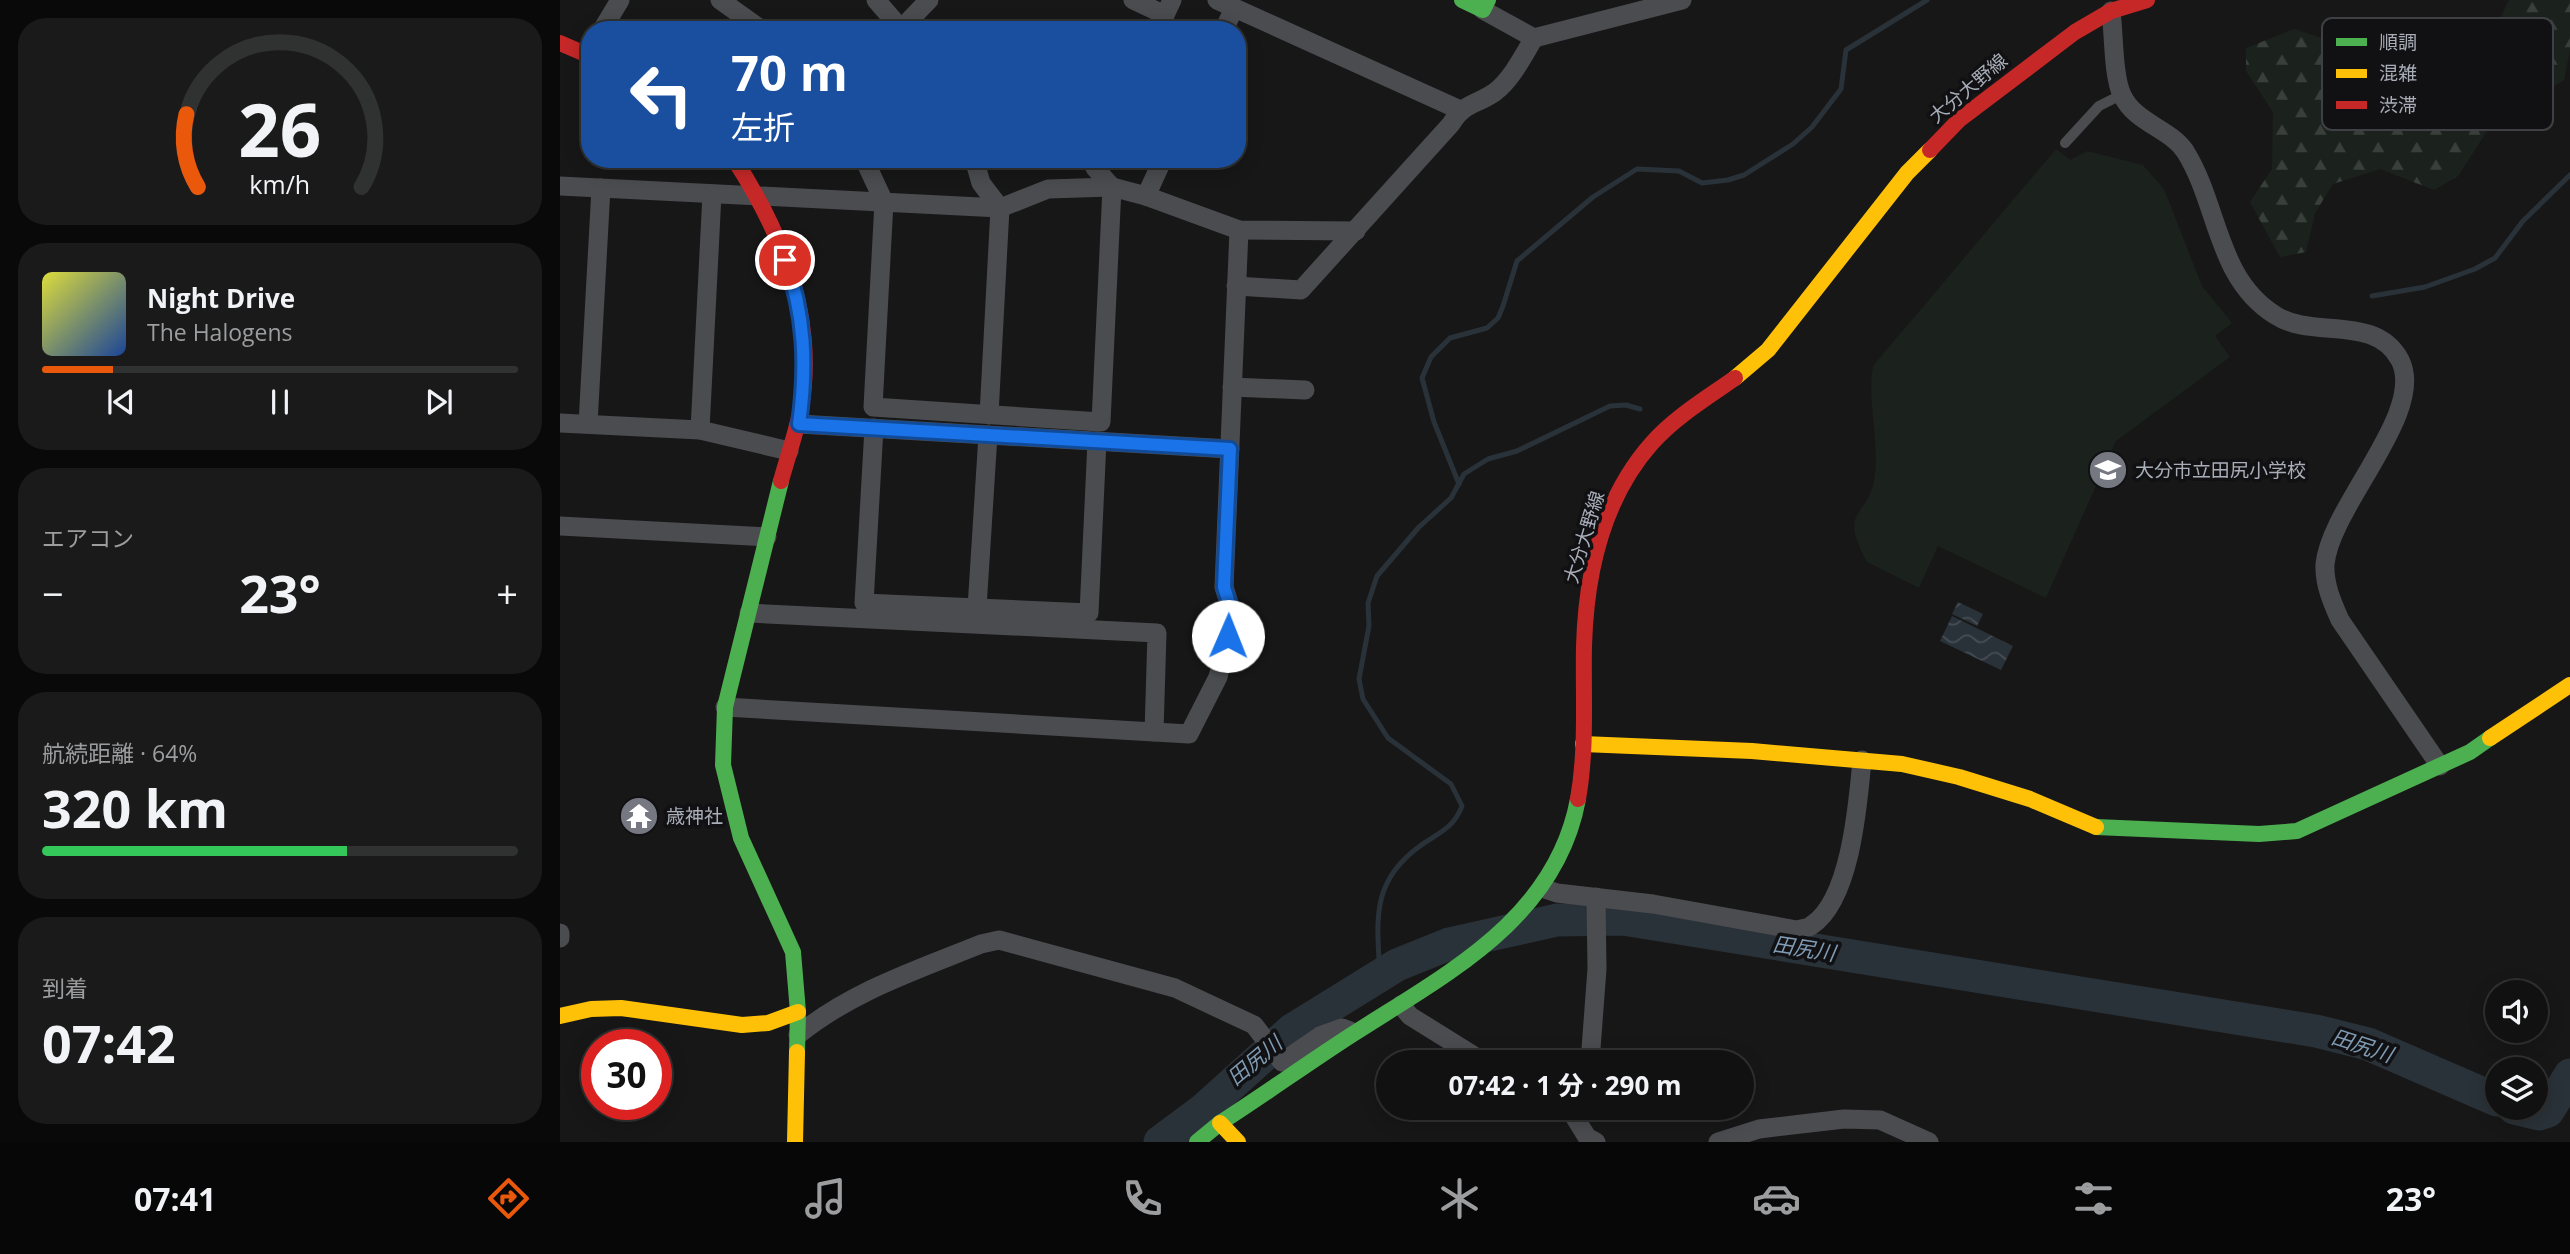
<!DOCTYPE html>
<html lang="ja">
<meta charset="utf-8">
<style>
:root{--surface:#111;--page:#1a1a1a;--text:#f1f3f6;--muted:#9c9d9f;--line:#303131;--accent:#ea580c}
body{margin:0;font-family:"Open Sans","Noto Sans JP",sans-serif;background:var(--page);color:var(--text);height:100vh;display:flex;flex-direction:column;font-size:26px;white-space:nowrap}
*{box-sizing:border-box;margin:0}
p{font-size:23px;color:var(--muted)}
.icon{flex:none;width:38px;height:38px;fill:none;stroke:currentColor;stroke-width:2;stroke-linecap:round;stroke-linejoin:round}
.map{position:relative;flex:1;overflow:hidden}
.details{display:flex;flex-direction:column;gap:18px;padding:18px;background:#090909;width:560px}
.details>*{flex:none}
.top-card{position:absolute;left:21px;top:21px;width:665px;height:147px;border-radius:28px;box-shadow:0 4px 18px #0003,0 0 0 2px var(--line);background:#1a4fa0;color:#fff;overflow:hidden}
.buttons{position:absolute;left:1925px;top:980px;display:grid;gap:14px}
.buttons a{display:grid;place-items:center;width:63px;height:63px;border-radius:50%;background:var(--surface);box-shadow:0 4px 18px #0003,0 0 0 2px var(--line);font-size:35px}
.speed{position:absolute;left:21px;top:1029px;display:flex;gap:14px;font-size:35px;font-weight:700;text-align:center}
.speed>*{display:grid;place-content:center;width:91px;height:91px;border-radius:50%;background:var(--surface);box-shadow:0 4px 18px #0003,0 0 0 2px var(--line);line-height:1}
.speed .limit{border:10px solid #d22;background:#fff;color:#111}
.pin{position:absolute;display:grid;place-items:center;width:60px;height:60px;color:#fff;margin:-30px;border:4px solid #fff;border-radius:50%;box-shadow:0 2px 7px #0007}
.me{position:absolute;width:77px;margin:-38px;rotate:1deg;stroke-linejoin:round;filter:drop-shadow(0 0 5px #0008)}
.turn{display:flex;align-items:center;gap:24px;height:147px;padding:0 35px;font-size:32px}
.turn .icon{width:91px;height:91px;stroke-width:2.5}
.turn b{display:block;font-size:49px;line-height:60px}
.big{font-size:52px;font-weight:700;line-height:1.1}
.details .widget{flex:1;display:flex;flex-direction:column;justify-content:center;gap:10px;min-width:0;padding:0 24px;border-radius:28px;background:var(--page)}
.details .dial{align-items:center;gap:0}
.dial svg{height:182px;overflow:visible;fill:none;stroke:var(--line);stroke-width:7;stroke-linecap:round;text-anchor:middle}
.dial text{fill:var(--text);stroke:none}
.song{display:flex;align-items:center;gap:21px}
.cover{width:84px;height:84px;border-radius:10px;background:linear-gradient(135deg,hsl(60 70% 55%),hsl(220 70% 35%))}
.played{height:7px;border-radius:4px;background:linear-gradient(90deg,var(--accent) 15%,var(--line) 15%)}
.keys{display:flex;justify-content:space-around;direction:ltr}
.heat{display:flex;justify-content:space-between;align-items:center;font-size:38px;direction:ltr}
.charge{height:10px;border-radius:5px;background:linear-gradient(90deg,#34c759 64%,var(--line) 0)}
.trip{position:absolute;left:816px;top:1050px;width:378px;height:70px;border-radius:35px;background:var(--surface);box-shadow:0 4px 18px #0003,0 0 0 2px var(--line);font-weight:700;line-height:70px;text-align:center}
.dock{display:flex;height:112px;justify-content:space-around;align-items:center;background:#070707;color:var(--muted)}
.dock .icon{width:49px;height:49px}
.dock .current{color:var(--accent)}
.dock b{font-size:32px;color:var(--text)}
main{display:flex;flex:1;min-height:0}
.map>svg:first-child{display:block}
.forest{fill:url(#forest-firs)}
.pitch{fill:#1b211c}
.water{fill:url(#water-waves)}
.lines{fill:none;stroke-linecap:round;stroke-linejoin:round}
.stream{stroke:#2a3239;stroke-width:5}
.river{stroke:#2a3239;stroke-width:33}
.lane{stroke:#4b4c50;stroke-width:10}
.street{stroke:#4b4c50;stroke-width:19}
.fast{stroke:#4caf50;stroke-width:16}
.slow{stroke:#ffc107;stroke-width:16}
.jam{stroke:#c62828;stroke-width:16}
.route-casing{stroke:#114b97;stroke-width:18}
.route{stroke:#1a73e8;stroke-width:12}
.labels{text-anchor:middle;stroke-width:7;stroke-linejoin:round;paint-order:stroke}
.street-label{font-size:19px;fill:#a8adb8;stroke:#111113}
.poi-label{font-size:19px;fill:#a8adb8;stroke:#111113;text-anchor:start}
.water-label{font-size:21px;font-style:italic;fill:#7f9bb3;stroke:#111113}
.key{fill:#111113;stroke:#3e4045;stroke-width:2}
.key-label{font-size:19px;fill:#a8adb8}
</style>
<main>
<section class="details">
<div class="widget dial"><svg viewBox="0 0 100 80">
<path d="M14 69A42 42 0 1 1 86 69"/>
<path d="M14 69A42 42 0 0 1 9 37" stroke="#ea580c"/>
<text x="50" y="56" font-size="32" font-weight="700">26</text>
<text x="50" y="72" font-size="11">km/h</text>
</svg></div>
<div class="widget">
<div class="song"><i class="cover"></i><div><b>Night Drive</b><p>The Halogens</p></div></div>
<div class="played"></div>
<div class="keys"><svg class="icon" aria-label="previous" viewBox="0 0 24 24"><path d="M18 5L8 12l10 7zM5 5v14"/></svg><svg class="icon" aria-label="pause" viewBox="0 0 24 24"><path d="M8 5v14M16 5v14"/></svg><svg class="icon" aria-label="next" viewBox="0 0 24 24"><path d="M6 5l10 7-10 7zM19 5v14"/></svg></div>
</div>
<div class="widget"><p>エアコン</p>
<div class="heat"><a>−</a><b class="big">23°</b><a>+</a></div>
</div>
<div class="widget"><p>航続距離 · 64%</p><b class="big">320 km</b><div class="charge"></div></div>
<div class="widget"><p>到着</p><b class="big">07:42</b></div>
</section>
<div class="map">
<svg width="2010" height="1142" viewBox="0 0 2010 1142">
<defs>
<pattern id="forest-firs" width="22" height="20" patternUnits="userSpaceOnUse" patternTransform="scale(1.75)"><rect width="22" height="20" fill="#1b211c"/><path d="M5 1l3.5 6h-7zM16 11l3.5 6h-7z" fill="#393f3b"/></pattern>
<pattern id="water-waves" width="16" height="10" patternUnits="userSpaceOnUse" patternTransform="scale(1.75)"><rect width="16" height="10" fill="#2a3239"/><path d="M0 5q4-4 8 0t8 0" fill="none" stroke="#464d54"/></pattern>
</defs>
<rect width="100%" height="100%" fill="#171717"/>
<!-- forest -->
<path class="forest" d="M1949 0H2010V50L2004 80 1931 125 1898 176 1874 190 1820 169 1773 184 1755 213 1746 252 1720 257 1690 202 1712 169 1713 112 1686 71V48L1734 29 1780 44 1807 85 1837 110 1868 73 1903 43 1937 25Z"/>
<!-- pitch -->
<path class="pitch" d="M1496 149 1510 160 1527 151 1583 165 1604 189 1642 286 1672 323 1655 336 1670 357 1556 441 1486 598 1378 546 1359 588 1307 562C1276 505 1310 521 1315 474 1319 438 1307 401 1313 366Z"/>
<!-- water -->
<g class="water">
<path d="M1398 602 1423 614 1417 626 1392 614Z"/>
<path d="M1392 616 1453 646 1441 670 1380 641Z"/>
</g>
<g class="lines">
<!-- stream -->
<g class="stream">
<path d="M1812 296 1865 287 1915 269 1935 258 1963 221 2010 175"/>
<path d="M899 484 874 422 862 378 871 357 890 338 927 328 938 318 943 306 957 261 1033 197 1077 169 1119 171 1142 183 1168 180 1184 175 1233 144 1252 127 1281 89 1286 50 1367 0"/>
<path d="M820 976C817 921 810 882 860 846 878 833 894 828 902 806L891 784 828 738 803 699 799 679 809 626 808 603 817 576 859 527 891 498 904 474 928 459 957 451 1050 406 1066 405 1080 409"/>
</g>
<!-- river -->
<g class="river">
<path d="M1954 1108 1979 1114 1988 1111 2010 1075"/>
<path d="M600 1142 643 1110 732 1030 837 965 889 944 997 920 1063 919 1756 1031 1808 1044 1937 1100"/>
</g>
<!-- lane -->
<path class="lane" d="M1505 143 1539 106 1561 95"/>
<!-- street -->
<g class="street">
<path d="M160 0 202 30"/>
<path d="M316 0 342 30"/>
<path d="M573 0 605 15"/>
<path d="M657 0 900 110"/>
<path d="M923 10 974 38 1122 0"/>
<path d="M1551 11C1554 34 1553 76 1562 95 1575 123 1609 128 1625 151 1659 205 1656 278 1715 315 1752 340 1815 313 1840 360 1867 412 1771 505 1765 564 1764 584 1772 602 1780 620L1880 766"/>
<path d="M341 29 369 0"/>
<path d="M42 30 60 0"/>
<path d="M598 30 612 0"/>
<path d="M664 30 674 8"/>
<path d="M304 159 324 202 313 407 541 422 552 187 535 168 539 159"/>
<path d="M414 159 421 183 440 208 429 415"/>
<path d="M0 186 440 208 488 189 552 187 586 196 679 230 796 231"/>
<path d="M586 196 603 159"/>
<path d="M676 286 741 290 891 124C904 102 917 105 935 92 952 79 963 56 974 38"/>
<path d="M672 387 745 390"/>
<path d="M0 423 140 430 229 451"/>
<path d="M28 424 41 188"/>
<path d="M239 424 670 449"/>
<path d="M314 428 304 603 529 613 537 441"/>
<path d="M140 430 152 194"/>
<path d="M0 526 207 537"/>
<path d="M417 608 428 435"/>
<path d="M189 613 597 633 594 732"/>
<path d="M165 707 629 734 658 677 673 616 664 587 679 230"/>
<path d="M982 888 997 893 1093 904 1237 930C1241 929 1249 928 1252 925 1291 899 1298 803 1302 760"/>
<path d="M0 933V938"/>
<path d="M841 1005 850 1016 924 1062"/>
<path d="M238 1035C292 991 357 970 421 944L439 940 615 988 694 1025 722 1062 760 1036 782 1028 790 1031"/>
<path d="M1030 1062 1037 969 1036 897"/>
<path d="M1009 1108 1027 1137 1036 1142"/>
<path d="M1158 1142 1199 1129 1284 1119 1320 1120 1369 1142"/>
</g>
<!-- fast -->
<g class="fast">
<path d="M902 0 923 10 928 0"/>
<path d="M221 481 165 707 163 765 181 838 233 952 238 1012 237 1052"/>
<path d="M1536 827 1699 834 1737 831 1910 752 1930 738"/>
<path d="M637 1142 660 1123C705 1094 748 1063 793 1034 886 974 996 919 1018 799"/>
</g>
<!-- slow -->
<g class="slow">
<path d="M1175 378 1208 350 1347 173 1370 150"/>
<path d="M1930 738 2010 685"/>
<path d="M1023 744 1192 751 1342 764 1399 777 1470 799 1536 827"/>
<path d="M0 1016 31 1009 61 1008 182 1025 208 1023 238 1012"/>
<path d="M660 1123 678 1142"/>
<path d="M235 1142 237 1052"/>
</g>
<!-- jam -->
<g class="jam">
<path d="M0 43 30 56"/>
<path d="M1370 150 1399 120 1515 32 1551 11 1587 0"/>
<path d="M174 159C223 234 258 322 240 413 235 436 227 459 221 481"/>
<path d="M1018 799C1027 748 1023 697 1024 646 1026 574 1043 498 1092 443 1115 417 1147 398 1175 378"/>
</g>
</g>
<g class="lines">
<!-- route casing -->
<g class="route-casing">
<path id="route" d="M225 260C245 314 247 366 239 424L670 449 664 587 673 616 668 636"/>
</g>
<!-- route -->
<use href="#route" class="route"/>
</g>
<!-- icons -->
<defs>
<g id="school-disc" transform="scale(2.0125)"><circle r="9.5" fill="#757880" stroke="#111113"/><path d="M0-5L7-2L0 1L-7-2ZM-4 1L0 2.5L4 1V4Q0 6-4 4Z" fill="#fff"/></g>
<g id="temple-disc" transform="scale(2.0125)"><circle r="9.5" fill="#757880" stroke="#111113"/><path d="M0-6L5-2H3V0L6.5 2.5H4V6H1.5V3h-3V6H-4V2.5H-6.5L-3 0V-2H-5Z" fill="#fff"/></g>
</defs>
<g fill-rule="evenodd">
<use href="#school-disc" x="1548" y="470"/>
<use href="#temple-disc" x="79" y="816"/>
</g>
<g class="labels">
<!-- street labels -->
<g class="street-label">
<text transform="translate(1408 88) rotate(-40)" y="7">大分大野線</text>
<text transform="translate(1024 537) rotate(-73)" y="7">大分大野線</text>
</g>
<!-- poi labels -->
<g class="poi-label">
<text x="1575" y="477">大分市立田尻小学校</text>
<text x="106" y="823">歳神社</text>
</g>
<!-- water labels -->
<g class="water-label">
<text transform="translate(1244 949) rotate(9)" y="7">田尻川</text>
<text transform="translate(1802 1046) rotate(18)" y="7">田尻川</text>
<text transform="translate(695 1061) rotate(-40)" y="7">田尻川</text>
</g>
</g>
<!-- legend -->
<rect x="1762" y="18" width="231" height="112" rx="10" class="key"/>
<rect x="1776" y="38" width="31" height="8" fill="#4caf50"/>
<rect x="1776" y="69" width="31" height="9" fill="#ffc107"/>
<rect x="1776" y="101" width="31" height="8" fill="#c62828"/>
<g class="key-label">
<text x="1819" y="49">順調</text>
<text x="1819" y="80">混雑</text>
<text x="1819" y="112">渋滞</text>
</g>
</svg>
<div class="buttons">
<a><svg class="icon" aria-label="sound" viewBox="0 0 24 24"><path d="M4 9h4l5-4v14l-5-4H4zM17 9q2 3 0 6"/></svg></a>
<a><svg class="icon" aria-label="layers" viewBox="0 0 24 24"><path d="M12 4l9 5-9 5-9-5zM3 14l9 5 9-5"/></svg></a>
</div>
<div class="speed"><div class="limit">30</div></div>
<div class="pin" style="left:225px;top:260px;background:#d93025"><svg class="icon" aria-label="arrive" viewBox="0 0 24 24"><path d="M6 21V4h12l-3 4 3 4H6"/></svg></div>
<svg class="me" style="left:668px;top:636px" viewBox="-20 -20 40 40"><circle r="19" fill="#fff"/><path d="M0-13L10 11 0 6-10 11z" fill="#1a73e8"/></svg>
<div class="trip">07:42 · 1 分 · 290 m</div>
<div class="top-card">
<div class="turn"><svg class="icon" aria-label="left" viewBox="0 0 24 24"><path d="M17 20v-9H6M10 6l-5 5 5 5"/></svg><div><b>70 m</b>左折</div></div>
</div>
</div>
</main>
<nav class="dock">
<b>07:41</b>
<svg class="icon current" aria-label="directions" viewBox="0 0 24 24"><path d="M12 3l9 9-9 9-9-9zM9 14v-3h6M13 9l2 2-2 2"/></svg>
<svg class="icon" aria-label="music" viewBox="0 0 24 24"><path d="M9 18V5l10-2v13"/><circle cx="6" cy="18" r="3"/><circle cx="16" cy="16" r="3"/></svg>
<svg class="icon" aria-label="phone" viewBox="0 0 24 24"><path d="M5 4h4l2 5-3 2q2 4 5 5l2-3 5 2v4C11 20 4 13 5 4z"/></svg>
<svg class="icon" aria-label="climate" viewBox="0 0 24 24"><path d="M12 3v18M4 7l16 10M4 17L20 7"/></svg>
<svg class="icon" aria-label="car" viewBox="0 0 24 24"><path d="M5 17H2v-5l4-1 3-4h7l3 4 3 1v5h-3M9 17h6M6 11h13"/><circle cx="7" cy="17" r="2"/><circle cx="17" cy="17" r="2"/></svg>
<svg class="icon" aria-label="filters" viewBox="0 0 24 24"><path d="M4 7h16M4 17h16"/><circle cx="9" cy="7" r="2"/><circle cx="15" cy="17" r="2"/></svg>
<b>23°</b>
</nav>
